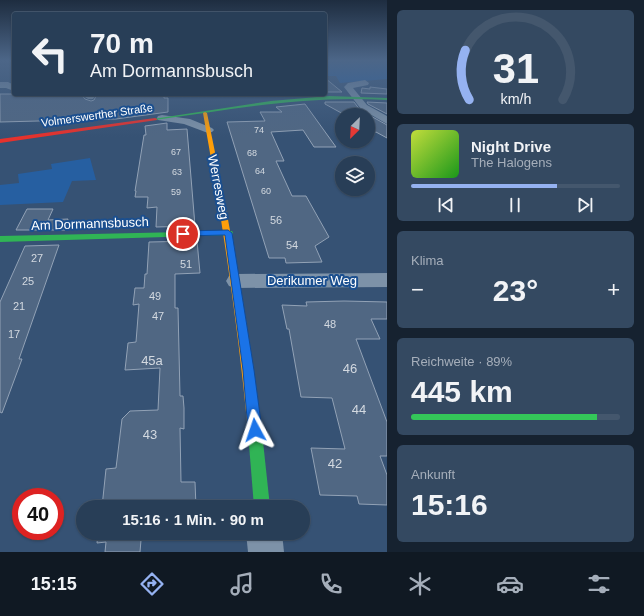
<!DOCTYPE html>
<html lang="de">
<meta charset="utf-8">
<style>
:root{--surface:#283e57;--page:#344961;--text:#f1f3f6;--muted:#a5aeba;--line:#44576d;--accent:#95b2f1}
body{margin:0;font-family:Arial,sans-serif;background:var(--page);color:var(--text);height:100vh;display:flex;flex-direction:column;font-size:15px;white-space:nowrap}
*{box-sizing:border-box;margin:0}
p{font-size:13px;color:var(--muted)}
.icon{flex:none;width:22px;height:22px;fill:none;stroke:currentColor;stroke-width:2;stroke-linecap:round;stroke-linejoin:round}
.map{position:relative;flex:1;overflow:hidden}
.details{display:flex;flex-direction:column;gap:10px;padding:10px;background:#162230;width:257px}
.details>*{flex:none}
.hud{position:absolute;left:12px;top:12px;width:315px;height:84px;border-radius:4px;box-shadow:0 1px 3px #0004,0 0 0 1px var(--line);background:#283e57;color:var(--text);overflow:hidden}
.needle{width:26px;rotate:204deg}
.buttons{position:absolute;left:335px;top:108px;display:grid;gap:8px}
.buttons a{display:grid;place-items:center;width:40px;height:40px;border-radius:50%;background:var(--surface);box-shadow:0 1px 3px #0004,0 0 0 1px var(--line);font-size:20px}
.speed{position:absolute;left:12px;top:488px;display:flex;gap:8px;font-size:20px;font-weight:700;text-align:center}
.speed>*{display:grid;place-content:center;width:52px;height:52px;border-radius:50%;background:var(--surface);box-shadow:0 1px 3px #0004,0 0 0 1px var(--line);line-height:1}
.speed .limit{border:6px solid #d22;background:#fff;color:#111}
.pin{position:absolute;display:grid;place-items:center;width:34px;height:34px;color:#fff;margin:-17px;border:2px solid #fff;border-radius:50%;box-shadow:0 1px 4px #0007}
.me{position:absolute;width:44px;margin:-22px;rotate:355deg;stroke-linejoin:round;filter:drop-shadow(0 0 3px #0008)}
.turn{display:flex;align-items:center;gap:14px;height:84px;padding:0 12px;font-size:18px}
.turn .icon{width:52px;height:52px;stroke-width:2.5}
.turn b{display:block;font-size:28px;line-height:34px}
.big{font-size:30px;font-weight:600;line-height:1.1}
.details .card{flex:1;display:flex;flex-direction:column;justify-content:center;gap:6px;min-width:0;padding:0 14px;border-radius:6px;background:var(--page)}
.details .dial{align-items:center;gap:0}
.dial svg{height:104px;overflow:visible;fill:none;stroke:var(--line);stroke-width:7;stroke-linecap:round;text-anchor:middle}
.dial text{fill:var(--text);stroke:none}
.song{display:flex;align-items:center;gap:12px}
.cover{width:48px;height:48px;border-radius:6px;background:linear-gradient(135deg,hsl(70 70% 55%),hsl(120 70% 35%))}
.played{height:4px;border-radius:2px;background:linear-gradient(90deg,var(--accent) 70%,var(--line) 70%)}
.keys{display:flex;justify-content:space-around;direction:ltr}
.heat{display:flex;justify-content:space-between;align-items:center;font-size:22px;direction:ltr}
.charge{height:6px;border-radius:3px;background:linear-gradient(90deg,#34c759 89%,var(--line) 0)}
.trip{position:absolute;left:76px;top:500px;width:234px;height:40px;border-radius:20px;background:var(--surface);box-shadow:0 1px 3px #0004,0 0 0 1px var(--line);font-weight:600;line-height:40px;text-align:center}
.tab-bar{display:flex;height:64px;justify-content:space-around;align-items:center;background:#101923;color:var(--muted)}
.tab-bar .icon{width:28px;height:28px}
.tab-bar .active{color:var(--accent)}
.tab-bar b{font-size:18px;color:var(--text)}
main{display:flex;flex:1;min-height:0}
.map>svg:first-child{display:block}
.green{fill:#265fa1}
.building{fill:#506783;stroke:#92a2b6}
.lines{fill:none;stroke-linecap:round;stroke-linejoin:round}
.street{fill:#7d92a8;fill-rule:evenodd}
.fast{fill:#30b455;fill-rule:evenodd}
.slow{fill:#ff9f0a;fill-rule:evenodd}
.jam{fill:#e5322d;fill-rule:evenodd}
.route{fill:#1a73e8;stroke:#114b97}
.labels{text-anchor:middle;stroke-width:4;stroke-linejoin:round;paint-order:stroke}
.far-number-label{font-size:9px;fill:#d3d9e0}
.far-street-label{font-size:11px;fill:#fff;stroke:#1b4f8f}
.number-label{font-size:11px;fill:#d3d9e0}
.street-label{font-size:13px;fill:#fff;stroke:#1b4f8f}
.near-number-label{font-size:13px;fill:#d3d9e0}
</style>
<main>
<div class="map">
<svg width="387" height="552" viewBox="0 0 387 552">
<rect width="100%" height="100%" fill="#365274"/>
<!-- green -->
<g class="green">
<path d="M325 60H387V79L340 83 336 76H325Z"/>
<path d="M90 158 96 180 72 181 63 202 0 205V185L19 183 18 174 52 169 51 164Z"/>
</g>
<!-- building -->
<g class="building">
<path d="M325 78 342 92H325Z"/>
<path d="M370 87 387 89V94L361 93 362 88 370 89Z"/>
<path d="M0 94H81L85 99 91 101 94 100 97 94H164V98H168V112L116 119 0 122Z"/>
<path d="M325 102H354L360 110 387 125V138L376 132 368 134V115H345L325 104Z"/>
<path d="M367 102 387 103V114L368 104Z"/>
<path d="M305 104 336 147H314L303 130 271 132 284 161H276L292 196H306L329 237 315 246 322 262 286 263 285 258H269L227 122 265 121 260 112H282L276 107Z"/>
<path d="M167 123V130L187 129 195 226 156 227 157 207 147 208 148 197H135L136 191H135L144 135H146L145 126Z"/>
<path d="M27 209H53L48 220 68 219 65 230H16Z"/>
<path d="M197 241 200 273 175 274V308H178L180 396H183L184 408V429L180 428 181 482H195L196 507H102L106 469 116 468 122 419 130 411 158 410 160 368 125 370 128 343 136 342 139 304 133 305 135 288H144L145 274H147L149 242Z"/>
<path d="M59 245 19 359H22L2 413 0 412V302L25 246Z"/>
<path d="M344 301 387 302V319H371L380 339H356L387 422V456H380L387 475V505L359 504 357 496 320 495 311 448 345 449 332 398 301 397 289 329H287L282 305 307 306 306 302Z"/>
<path d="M98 533H170V539L141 540 140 552H105L106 542 97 543Z"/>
</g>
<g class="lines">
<!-- street -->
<g class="street">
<path d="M365 80 369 83 368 85 353 88 367 105 387 116V124L361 109 344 87 348 83Z"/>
<path d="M0 82H8L14 85V91L6 88H0Z"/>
<path d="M82 94H95L96 95 93 99C88 100 85 98 82 94Z"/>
<path d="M162 115 190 119 212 128 214 130 212 132 208 133 184 124 158 120 157 118 158 116Z"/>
<path d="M387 273V287L236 288 229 286 226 281 229 276 236 274Z"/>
<path d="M246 533H282L284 552H248Z"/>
</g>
<!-- fast -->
<g class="fast">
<path d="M329 96 387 98V100C307 95 234 109 155 120L153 119 271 101Z"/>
<path d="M229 231H232L233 233 232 235 0 242V236Z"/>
<path d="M255 425 260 427 262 432 270 507H254L248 432 250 427Z"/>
</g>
<!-- slow -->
<path class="slow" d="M205 112 207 113C229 219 248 325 262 432L260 437 255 439 250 437 248 432C238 325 222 219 203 113Z"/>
<!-- jam -->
<path class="jam" d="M155 118 157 119V120L0 143V139Z"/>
</g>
<!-- sky -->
<linearGradient id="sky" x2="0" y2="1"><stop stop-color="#1e2d40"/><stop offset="0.44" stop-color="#4c6688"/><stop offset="1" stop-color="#4c6688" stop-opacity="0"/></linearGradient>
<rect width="387" height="137" fill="url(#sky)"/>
<!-- route -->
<path class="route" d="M228 230 232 233 254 370 262 430 260 435 255 437 250 435 248 430 243 370 225 235 183 236 179 234 183 231Z"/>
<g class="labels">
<!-- far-number labels -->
<g class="far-number-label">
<text x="259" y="133">74</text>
<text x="176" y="155">67</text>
<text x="252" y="156">68</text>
<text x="260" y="174">64</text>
<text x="177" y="175">63</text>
<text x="266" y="194">60</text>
<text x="176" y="195">59</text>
</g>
<!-- far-street labels -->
<g class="far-street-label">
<text transform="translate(97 115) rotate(-8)" y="4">Volmerswerther Straße</text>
</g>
<!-- number labels -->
<g class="number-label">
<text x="276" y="224">56</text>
<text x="292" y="249">54</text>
<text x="37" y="262">27</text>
<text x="186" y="268">51</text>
<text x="28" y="285">25</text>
<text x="155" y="300">49</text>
<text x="19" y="310">21</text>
<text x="158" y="320">47</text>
<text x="330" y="328">48</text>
<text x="14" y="338">17</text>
</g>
<!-- street labels -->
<g class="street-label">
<text transform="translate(219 187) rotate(79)" y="5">Werresweg</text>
<text transform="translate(90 223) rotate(-2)" y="5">Am Dormannsbusch</text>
<text x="312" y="285">Derikumer Weg</text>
</g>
<!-- near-number labels -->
<g class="near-number-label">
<text x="152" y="365">45a</text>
<text x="350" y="373">46</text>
<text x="359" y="414">44</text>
<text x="150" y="439">43</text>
<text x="335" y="468">42</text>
</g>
</g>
</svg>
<div class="buttons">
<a><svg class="needle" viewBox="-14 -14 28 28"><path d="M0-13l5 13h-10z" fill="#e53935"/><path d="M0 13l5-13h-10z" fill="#a5aeba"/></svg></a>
<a><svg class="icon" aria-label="layers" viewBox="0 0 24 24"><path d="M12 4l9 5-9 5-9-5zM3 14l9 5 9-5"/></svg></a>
</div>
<div class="speed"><div class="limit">40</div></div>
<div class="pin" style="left:183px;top:234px;background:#d93025"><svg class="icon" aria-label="arrive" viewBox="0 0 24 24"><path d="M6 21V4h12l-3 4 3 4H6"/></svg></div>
<svg class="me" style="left:255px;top:430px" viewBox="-20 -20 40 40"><path d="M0-17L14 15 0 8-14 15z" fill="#1a73e8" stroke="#fff" stroke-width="4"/></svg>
<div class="trip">15:16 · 1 Min. · 90 m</div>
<div class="hud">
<div class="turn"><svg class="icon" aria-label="left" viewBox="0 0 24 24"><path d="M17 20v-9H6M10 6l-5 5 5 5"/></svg><div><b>70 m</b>Am Dormannsbusch</div></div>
</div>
</div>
<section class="details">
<div class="card dial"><svg viewBox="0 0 100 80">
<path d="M14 69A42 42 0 1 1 86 69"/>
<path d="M14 69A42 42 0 0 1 11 31" stroke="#95b2f1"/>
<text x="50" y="56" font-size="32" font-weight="700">31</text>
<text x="50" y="72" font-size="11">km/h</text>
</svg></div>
<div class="card">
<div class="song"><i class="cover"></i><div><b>Night Drive</b><p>The Halogens</p></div></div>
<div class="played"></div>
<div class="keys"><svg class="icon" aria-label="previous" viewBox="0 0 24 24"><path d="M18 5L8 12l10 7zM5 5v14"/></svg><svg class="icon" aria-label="pause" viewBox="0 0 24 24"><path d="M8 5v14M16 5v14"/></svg><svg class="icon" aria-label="next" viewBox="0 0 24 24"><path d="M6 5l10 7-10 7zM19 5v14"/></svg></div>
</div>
<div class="card"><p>Klima</p>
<div class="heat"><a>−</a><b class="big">23°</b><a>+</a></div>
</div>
<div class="card"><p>Reichweite · 89%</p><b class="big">445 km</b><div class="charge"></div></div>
<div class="card"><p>Ankunft</p><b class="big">15:16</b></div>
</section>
</main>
<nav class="tab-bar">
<b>15:15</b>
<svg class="icon active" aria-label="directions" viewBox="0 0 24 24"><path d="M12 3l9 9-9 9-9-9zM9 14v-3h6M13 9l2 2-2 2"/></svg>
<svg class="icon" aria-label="music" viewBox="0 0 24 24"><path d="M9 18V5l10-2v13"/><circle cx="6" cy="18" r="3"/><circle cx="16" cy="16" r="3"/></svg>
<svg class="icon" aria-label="phone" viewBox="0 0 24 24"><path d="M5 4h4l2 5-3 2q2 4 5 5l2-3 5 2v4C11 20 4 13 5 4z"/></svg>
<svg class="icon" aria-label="climate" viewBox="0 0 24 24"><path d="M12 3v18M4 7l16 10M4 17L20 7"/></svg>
<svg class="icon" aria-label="car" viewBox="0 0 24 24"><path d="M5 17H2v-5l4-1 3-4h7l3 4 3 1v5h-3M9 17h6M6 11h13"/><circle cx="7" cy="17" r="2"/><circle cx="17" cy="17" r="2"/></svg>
<svg class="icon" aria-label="filters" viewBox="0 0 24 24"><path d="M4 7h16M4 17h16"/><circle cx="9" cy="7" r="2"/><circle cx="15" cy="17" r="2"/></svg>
</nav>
